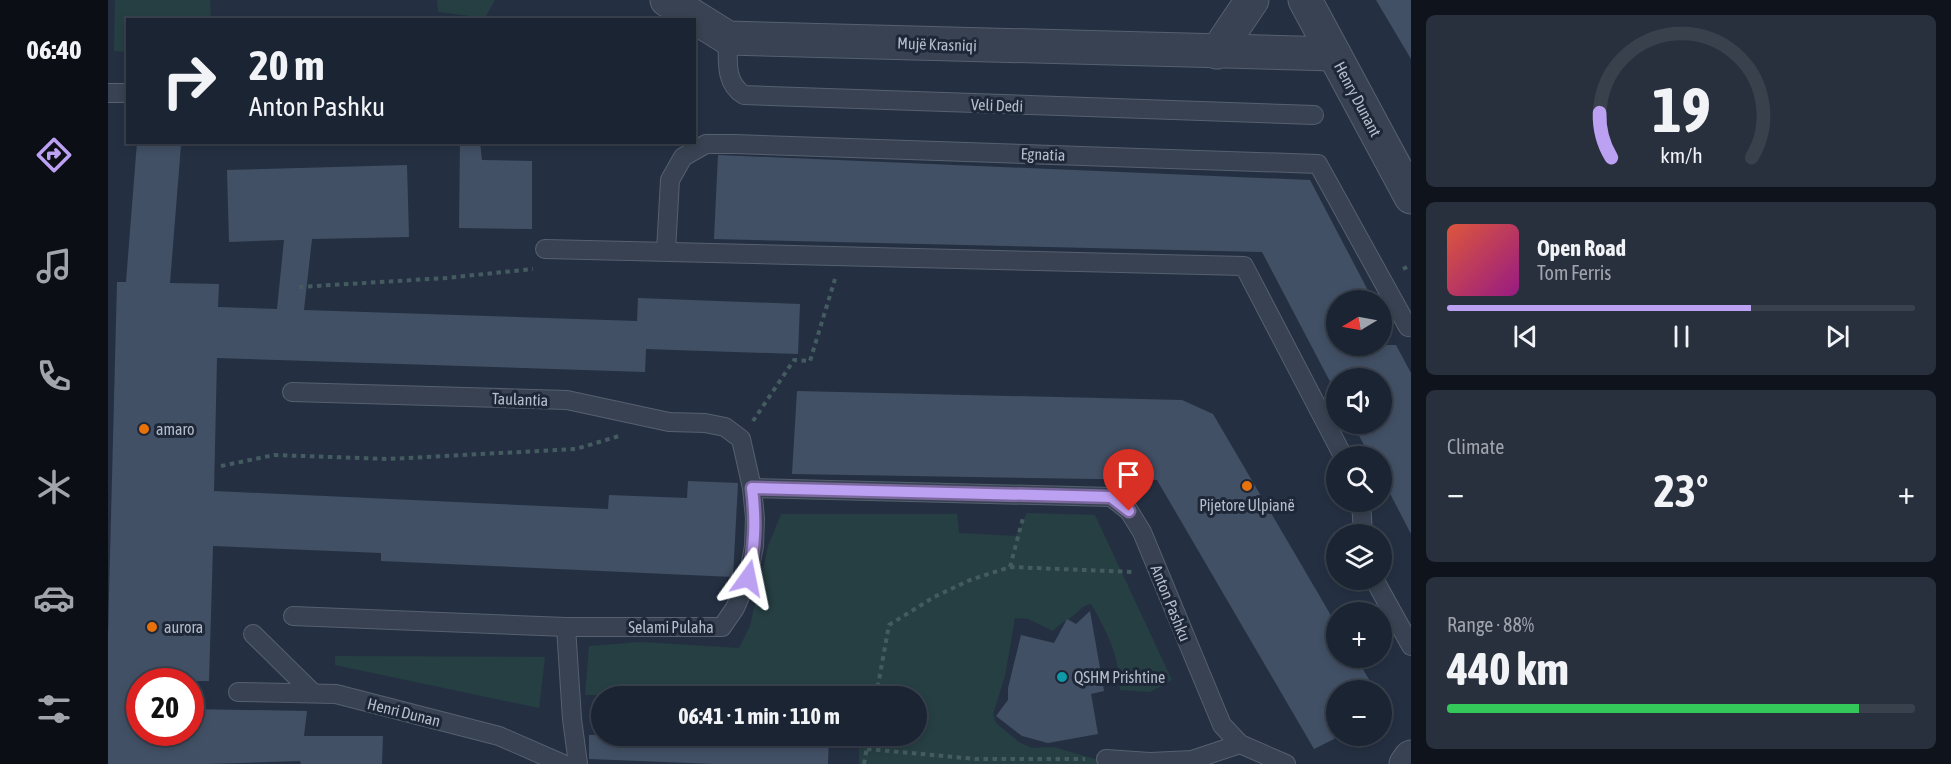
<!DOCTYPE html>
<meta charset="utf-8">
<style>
:root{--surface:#1b2432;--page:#28303e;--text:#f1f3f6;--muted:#a0a4ac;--line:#39414d;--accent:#bca0f2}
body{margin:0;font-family:"Asap Condensed",sans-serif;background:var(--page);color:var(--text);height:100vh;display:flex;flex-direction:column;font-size:22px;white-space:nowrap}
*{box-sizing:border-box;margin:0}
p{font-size:20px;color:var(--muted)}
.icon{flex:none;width:33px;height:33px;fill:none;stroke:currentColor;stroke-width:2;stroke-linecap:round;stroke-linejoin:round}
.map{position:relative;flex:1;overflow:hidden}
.details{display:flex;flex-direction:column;gap:15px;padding:15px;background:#0f141c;width:540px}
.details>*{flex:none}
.guide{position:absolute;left:18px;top:18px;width:570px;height:126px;border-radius:0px;box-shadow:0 3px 9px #0003,0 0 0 2px var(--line);background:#1b2432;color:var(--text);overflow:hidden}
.needle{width:39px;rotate:260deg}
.controls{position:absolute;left:1218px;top:290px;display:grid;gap:12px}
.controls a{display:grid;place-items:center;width:66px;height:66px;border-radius:50%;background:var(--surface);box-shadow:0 3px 9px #0003,0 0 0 2px var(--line);font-size:30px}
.speed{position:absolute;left:18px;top:668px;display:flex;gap:12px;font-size:30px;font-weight:700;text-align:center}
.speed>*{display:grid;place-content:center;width:78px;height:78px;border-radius:50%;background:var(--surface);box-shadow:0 3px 9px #0003,0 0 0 2px var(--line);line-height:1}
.speed .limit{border:9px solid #d22;background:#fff;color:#111}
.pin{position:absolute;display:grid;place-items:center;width:51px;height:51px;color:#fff;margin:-62px -26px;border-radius:50% 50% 50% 0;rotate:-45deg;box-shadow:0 0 6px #0007}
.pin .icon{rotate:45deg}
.me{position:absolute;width:66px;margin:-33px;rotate:12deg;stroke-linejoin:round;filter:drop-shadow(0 0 4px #0008)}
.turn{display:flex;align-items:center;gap:21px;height:126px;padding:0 24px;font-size:27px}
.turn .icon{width:78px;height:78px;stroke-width:2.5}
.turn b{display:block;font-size:42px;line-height:51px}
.big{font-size:45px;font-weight:700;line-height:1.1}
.details .card{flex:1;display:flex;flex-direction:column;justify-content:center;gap:9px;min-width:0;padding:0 21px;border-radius:9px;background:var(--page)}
.details .dial{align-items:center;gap:0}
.dial svg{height:156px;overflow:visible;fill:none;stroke:var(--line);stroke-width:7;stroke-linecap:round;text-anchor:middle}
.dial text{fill:var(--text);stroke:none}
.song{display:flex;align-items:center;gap:18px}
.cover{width:72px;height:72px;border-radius:9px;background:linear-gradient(135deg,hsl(10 70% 55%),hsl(310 70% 35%))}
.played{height:6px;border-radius:3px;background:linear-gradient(90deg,var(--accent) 65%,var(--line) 65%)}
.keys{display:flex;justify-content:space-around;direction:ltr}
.heat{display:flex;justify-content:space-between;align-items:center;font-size:33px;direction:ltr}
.charge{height:9px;border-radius:4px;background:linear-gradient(90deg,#34c759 88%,var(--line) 0)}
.trip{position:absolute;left:483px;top:686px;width:336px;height:60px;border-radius:30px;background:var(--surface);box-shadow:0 3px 9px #0003,0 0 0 2px var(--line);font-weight:700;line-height:60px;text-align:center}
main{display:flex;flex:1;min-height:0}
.dock{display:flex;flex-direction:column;width:108px;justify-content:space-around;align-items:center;background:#0b0e14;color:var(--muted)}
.dock .icon{width:42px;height:42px}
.dock .active{color:var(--accent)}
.dock b{font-size:27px;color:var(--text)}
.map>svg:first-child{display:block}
.green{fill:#263f43}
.building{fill:#425065}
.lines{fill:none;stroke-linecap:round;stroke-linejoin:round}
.lane-casing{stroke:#56606f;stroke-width:20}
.street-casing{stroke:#56606f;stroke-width:35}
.path{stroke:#445c60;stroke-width:4;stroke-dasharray:4.5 4.5;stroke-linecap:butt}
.lane{stroke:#384252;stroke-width:18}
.street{stroke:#384252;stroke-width:33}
.route-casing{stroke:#7a689d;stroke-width:15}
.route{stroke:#bca0f2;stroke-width:10}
.food-dot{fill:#e8710a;stroke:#1d2737;stroke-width:2}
.culture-dot{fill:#0f9aa8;stroke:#1d2737;stroke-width:2}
.labels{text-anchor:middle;stroke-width:6;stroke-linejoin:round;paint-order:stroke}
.street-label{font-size:16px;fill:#b5bdcc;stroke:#1d2737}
.poi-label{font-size:16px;fill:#b5bdcc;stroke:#1d2737;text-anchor:start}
</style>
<main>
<nav class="dock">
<b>06:40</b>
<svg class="icon active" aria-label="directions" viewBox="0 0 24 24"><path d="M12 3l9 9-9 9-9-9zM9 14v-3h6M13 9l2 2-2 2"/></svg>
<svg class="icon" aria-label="music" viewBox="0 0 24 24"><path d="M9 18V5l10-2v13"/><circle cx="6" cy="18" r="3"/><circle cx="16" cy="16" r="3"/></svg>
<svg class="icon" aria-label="phone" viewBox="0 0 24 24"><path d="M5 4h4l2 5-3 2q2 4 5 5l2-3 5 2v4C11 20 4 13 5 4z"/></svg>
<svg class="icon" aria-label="climate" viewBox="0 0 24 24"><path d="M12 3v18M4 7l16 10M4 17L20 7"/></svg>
<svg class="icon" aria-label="car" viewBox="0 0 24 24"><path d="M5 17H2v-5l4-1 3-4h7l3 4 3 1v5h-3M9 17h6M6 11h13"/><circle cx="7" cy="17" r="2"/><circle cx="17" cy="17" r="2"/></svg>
<svg class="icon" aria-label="filters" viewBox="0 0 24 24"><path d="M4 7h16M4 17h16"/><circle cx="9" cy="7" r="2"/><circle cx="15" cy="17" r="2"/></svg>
</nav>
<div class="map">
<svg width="1303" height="764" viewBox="0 0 1303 764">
<rect width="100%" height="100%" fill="#243042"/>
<!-- green -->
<g class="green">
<path d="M7 0H102L103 19 20 20 19 52 6 51Z"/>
<path d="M329 0H387L377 18 330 12Z"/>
<path d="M919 513 987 515 1064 680 1042 692 1012 690C1012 658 999 631 983 604 974 606 973 609 966 615 958 622 953 622 945 631L920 619 907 618 897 676 885 714 888 723 911 742 924 748 946 747 1004 764H751V735H808V696L477 695 481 646 533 642 631 648 642 626 660 546 673 514H849L851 533 908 536Z"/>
<path d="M227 656 437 657 431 708 227 665Z"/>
</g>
<!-- building -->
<g class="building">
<path d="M1268 0H1303V59Z"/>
<path d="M29 142 73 145 62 283 111 284 110 307 169 309 176 240 121 242 119 170 299 165 301 237 204 239 196 310 529 321 530 298 692 304 690 354 538 349 537 372 109 358 106 491 500 509 501 495 579 498 580 481 630 483 625 577 273 561V553L105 546 101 681H32V732H82V709L199 711 196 736H275L274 764H193L192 761 99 764H0V635L9 282H18Z"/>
<path d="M352 142H372L374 160 424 161V229L351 228Z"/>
<path d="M610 155 1202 180 1265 300H1228V345H1288L1303 373V534L1274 478V456H1262L1244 423H1274V378H1228V393L1154 252 606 239Z"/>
<path d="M689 391 1074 400 1105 414 1228 624V657H1248L1267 690H1228V738L1206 749 1049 480 684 474Z"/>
<path d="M982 611 996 691 983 694 990 734 940 743 914 736 888 716 900 700V688L913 635 946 643 959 619 968 624Z"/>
<path d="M481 735H721L720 764H607L481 759Z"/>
</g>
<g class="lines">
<!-- lane casing -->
<g class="lane-casing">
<g id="lane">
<path d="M620 38C620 59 616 83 636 95L1206 115"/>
<path d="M0 93H20"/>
<path d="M437 249 1136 266 1235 456"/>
<path d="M558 251 562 180 575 157 598 144H626L1210 164 1300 327"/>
<path d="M184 392 459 400 561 422 597 423 617 427 633 439 644 488 647 518 646 546 640 578 627 608 614 627H458L185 616"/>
<path d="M644 488 1003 497 1021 511 1034 532 1114 725 1132 744 1178 764"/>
<path d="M1253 501 1255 534"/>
<path d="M1266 579 1303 646"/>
<path d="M458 627 464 719 470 764"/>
<path d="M145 634 205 693"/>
<path d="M130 692 228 694 391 736 455 764"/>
<path d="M998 759 1042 762 1084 760 1132 744"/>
</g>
</g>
<!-- street casing -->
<g class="street-casing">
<g id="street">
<path d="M559 0 620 38 1226 54"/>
<path d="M1197 0 1303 197"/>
<path d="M1109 52 1144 0"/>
<path d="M1298 764 1303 757"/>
</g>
</g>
<!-- path -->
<g class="path">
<path d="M1295 269 1303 265"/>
<path d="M191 287 338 278 425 269"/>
<path d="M645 421 686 360 702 361 727 279"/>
<path d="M113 466 166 455 280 459 468 449 511 436"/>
<path d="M902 567 1026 572"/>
<path d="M768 696 781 625 826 597 862 580 902 567 915 518"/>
<path d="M759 749 868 759H977"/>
<path d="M756 764 761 735"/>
</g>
<!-- lane -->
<use href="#lane" class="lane"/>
<!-- street -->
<use href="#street" class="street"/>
</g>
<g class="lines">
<!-- route casing -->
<g class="route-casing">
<path id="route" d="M640 578C647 546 648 521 644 488L1003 497 1021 511"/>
</g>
<!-- route -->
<use href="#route" class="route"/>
</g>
<!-- markers -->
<g class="food-dot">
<circle cx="36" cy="429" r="6"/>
<circle cx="1139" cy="486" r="6"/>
<circle cx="44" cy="627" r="6"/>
</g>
<circle class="culture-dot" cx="954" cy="677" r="6"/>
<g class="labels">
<!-- street labels -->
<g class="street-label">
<text transform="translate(829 44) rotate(2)" y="6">Mujë Krasniqi</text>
<text transform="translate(1250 99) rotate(62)" y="6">Henry Dunant</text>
<text transform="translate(889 105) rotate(2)" y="6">Veli Dedi</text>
<text transform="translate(935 154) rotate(2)" y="6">Egnatia</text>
<text transform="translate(412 399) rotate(2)" y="6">Taulantia</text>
<text transform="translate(1063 603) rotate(68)" y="6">Anton Pashku</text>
<text x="563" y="633">Selami Pulaha</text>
<text transform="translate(296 712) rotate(14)" y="6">Henri Dunan</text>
</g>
<!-- poi labels -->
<g class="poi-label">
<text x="48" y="435">amaro</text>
<text x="1139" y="511" text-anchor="middle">Pijetore Ulpianë</text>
<text x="56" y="633">aurora</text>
<text x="966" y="683">QSHM Prishtine</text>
</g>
</g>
</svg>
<div class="controls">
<a><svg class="needle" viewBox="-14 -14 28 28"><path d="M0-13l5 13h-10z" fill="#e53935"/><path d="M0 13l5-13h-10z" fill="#a0a4ac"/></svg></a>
<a><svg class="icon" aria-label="sound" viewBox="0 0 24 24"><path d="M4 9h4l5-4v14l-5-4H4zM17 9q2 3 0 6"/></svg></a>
<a><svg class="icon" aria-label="search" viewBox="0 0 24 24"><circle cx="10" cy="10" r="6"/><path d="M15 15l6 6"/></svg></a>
<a><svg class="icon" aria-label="layers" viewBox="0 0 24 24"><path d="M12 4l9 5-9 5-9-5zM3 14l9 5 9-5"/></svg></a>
<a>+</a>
<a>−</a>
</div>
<div class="speed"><div class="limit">20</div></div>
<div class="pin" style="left:1021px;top:511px;background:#d93025"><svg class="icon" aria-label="arrive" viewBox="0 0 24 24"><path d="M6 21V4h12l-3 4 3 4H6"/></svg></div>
<svg class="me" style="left:640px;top:578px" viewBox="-20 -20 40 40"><path d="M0-17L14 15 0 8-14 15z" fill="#bca0f2" stroke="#fff" stroke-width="4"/></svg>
<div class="trip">06:41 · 1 min · 110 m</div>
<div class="guide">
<div class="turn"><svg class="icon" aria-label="right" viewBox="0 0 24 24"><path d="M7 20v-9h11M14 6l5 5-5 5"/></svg><div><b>20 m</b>Anton Pashku</div></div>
</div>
</div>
<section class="details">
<div class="card dial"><svg viewBox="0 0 100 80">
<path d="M14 69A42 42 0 1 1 86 69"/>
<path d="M14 69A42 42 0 0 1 8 46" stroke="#bca0f2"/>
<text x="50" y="56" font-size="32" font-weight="700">19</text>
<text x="50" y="72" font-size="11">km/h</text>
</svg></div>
<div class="card">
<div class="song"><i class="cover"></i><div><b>Open Road</b><p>Tom Ferris</p></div></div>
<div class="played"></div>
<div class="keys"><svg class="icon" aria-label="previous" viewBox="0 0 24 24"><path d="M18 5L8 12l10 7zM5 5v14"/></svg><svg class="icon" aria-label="pause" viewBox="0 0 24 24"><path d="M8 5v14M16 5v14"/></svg><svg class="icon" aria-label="next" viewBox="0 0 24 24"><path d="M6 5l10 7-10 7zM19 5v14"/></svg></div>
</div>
<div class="card"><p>Climate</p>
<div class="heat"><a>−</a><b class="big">23°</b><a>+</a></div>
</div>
<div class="card"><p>Range · 88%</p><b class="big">440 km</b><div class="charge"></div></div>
</section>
</main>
